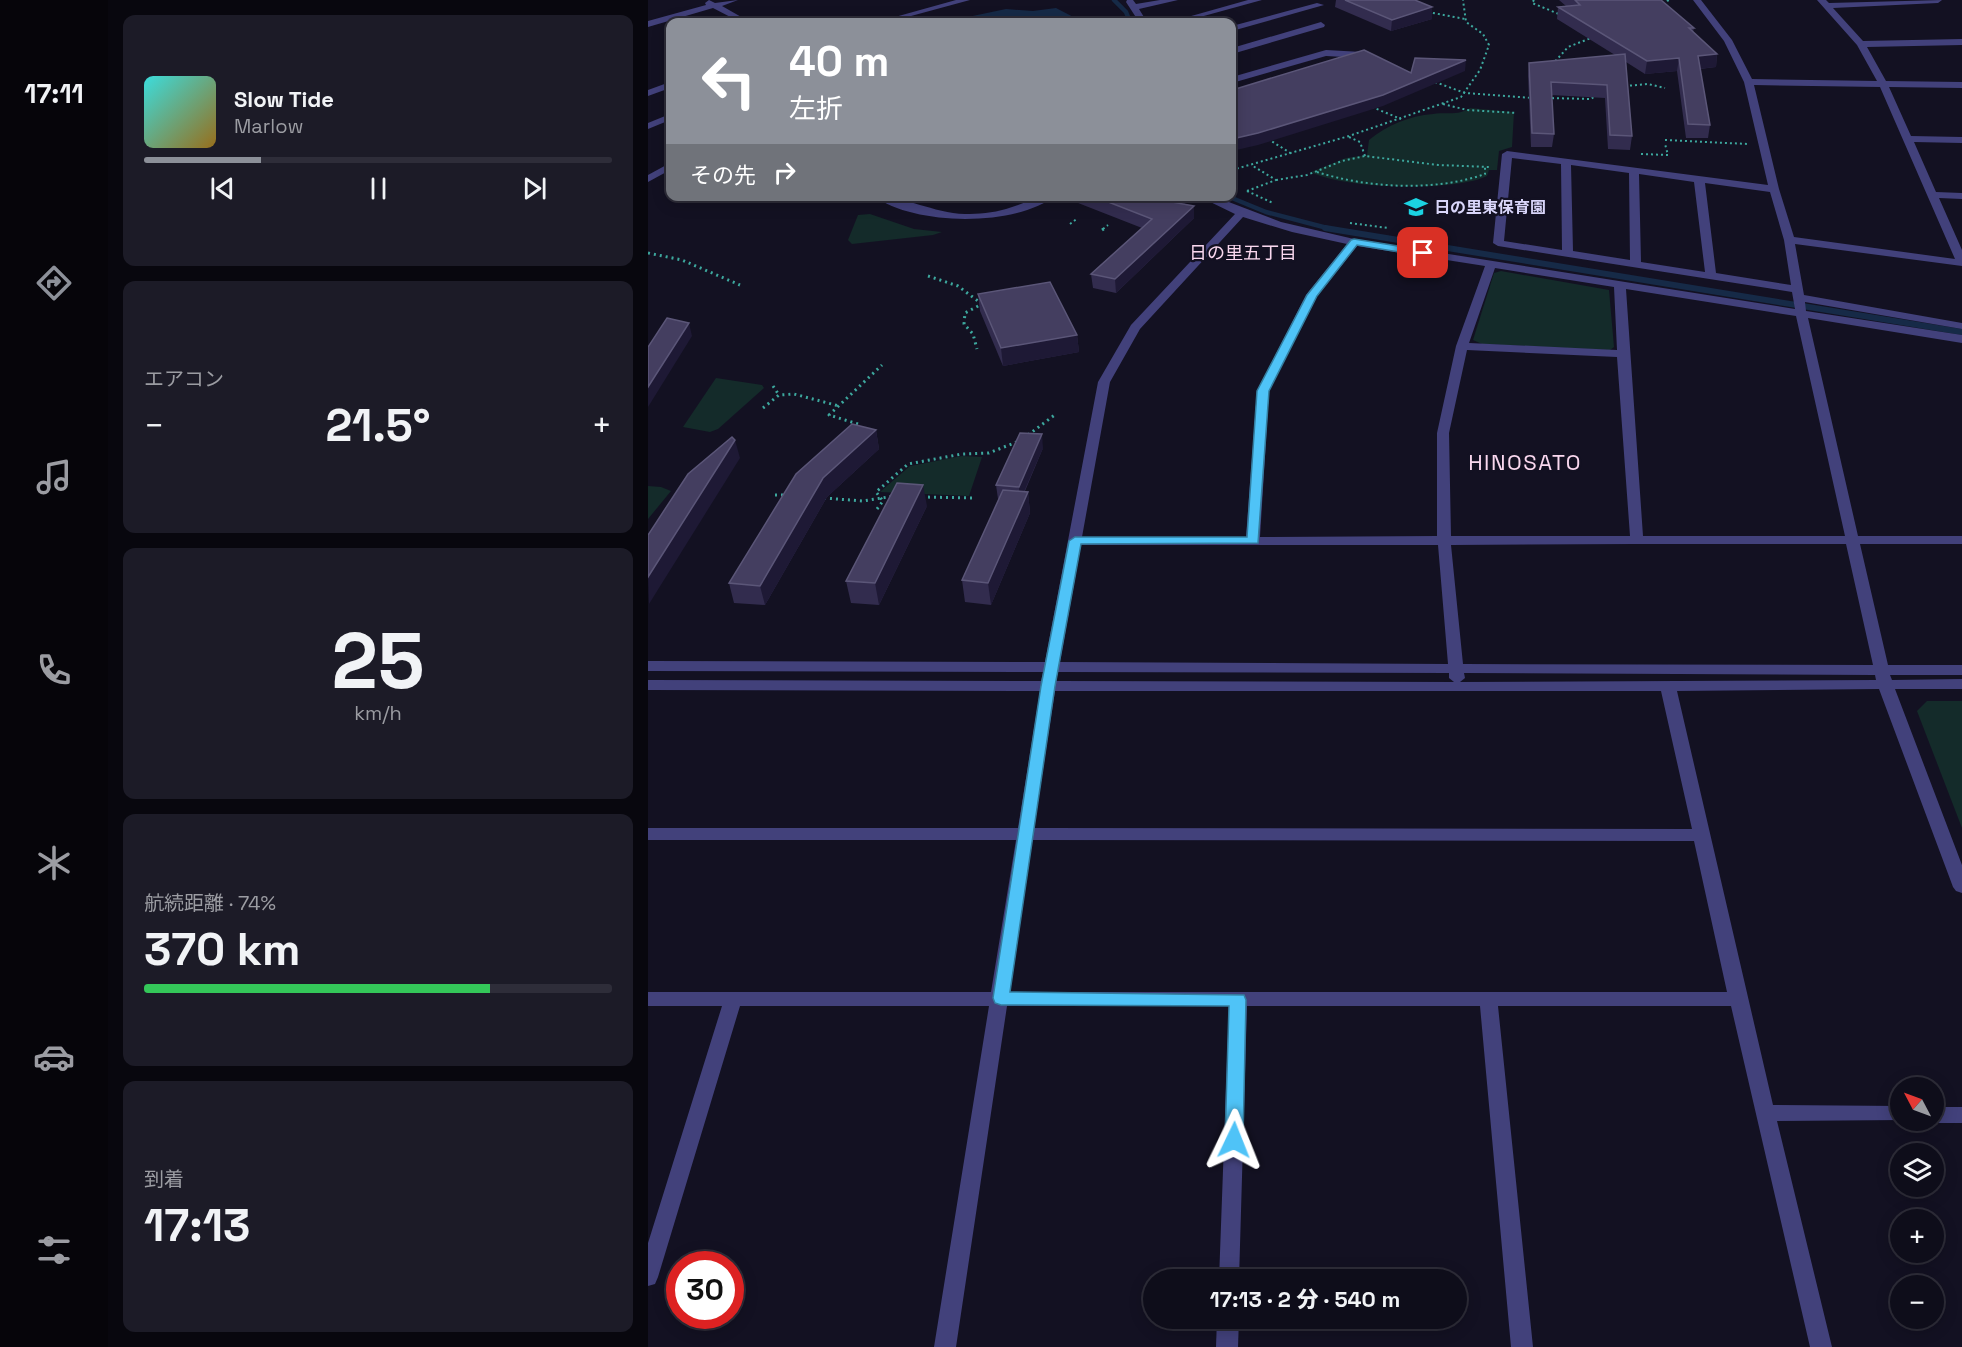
<!DOCTYPE html>
<html lang="ja">
<meta charset="utf-8">
<style>
:root{--surface:#0e0d1a;--page:#1c1b27;--text:#f1f3f6;--muted:#9b9ca2;--line:#2e2d39;--accent:#8c9099}
body{margin:0;font-family:"Space Grotesk","Noto Sans JP",sans-serif;background:var(--page);color:var(--text);height:100vh;display:flex;flex-direction:column;font-size:22px;white-space:nowrap}
*{box-sizing:border-box;margin:0}
p{font-size:20px;color:var(--muted)}
.icon{flex:none;width:33px;height:33px;fill:none;stroke:currentColor;stroke-width:2;stroke-linecap:round;stroke-linejoin:round}
.map{position:relative;flex:1;overflow:hidden}
.panel{display:flex;flex-direction:column;gap:15px;padding:15px;background:#08070e;width:540px}
.panel>*{flex:none}
.guide{position:absolute;left:18px;top:18px;width:570px;height:183px;border-radius:12px;box-shadow:0 3px 15px #0003,0 0 0 2px var(--line);background:#8c9099;color:#fff;overflow:hidden}
.needle{width:39px;rotate:311deg}
.controls{position:absolute;left:1242px;top:1077px;display:grid;gap:12px}
.controls a{display:grid;place-items:center;width:54px;height:54px;border-radius:50%;background:var(--surface);box-shadow:0 3px 15px #0003,0 0 0 2px var(--line);font-size:30px}
.speed{position:absolute;left:18px;top:1251px;display:flex;gap:12px;font-size:30px;font-weight:700;text-align:center}
.speed>*{display:grid;place-content:center;width:78px;height:78px;border-radius:50%;background:var(--surface);box-shadow:0 3px 15px #0003,0 0 0 2px var(--line);line-height:1}
.speed .limit{border:9px solid #d22;background:#fff;color:#111}
.pin{position:absolute;display:grid;place-items:center;width:51px;height:51px;color:#fff;margin:-26px;border-radius:12px;box-shadow:0 3px 9px #0006}
.me{position:absolute;width:66px;margin:-33px;rotate:2deg;stroke-linejoin:round;filter:drop-shadow(0 0 4px #0008)}
.turn{display:flex;align-items:center;gap:21px;height:126px;padding:0 24px;font-size:27px}
.turn .icon{width:78px;height:78px;stroke-width:2.5}
.turn b{display:block;font-size:42px;line-height:51px}
.then{display:flex;align-items:center;height:57px;padding:0 24px;background:#0003;gap:12px;font-size:22px}
.big{font-size:45px;font-weight:800;line-height:1.1}
.panel .widget{flex:1;display:flex;flex-direction:column;justify-content:center;gap:9px;min-width:0;padding:0 21px;border-radius:12px;background:var(--page)}
.panel .dial{align-items:center;gap:0}
.dial b{font-size:78px;line-height:1}
.song{display:flex;align-items:center;gap:18px}
.cover{width:72px;height:72px;border-radius:9px;background:linear-gradient(135deg,hsl(180 70% 55%),hsl(40 70% 35%))}
.played{height:6px;border-radius:3px;background:linear-gradient(90deg,var(--accent) 25%,var(--line) 25%)}
.keys{display:flex;justify-content:space-around;direction:ltr}
.heat{display:flex;justify-content:space-between;align-items:center;font-size:33px;direction:ltr}
.charge{height:9px;border-radius:4px;background:linear-gradient(90deg,#34c759 74%,var(--line) 0)}
.trip{position:absolute;left:495px;top:1269px;width:324px;height:60px;border-radius:30px;background:var(--surface);box-shadow:0 3px 15px #0003,0 0 0 2px var(--line);font-weight:800;line-height:60px;text-align:center}
main{display:flex;flex:1;min-height:0}
.tabs{display:flex;flex-direction:column;width:108px;justify-content:space-around;align-items:center;background:#06050a;color:var(--muted)}
.tabs .icon{width:42px;height:42px}
.tabs .selected{color:var(--accent)}
.tabs b{font-size:27px;color:var(--text)}
.map>svg:first-child{display:block}
.green{fill:#142b2a}
.water{fill:#162a47}
.lines{fill:none;stroke-linecap:round;stroke-linejoin:round}
.stream-far1{stroke:#162a47;stroke-width:4.5}
.stream{stroke:#162a47;stroke-width:6}
.path-far1{stroke:#3da89e;stroke-width:2;stroke-dasharray:2 3;stroke-linecap:butt}
.path{stroke:#3da89e;stroke-width:3;stroke-dasharray:2 4;stroke-linecap:butt}
.minor{fill:#42417b;fill-rule:evenodd}
.wall{fill:#322c4e}
.shaded-wall{fill:#1e1935}
.building{fill:#443e60;stroke:#5b5678;stroke-width:1.5}
.route{fill:#4fc3f7;stroke:#337fa1;stroke-width:1.5}
.labels{text-anchor:middle;stroke-width:4.5;stroke-linejoin:round;paint-order:stroke}
.far-poi-label{font-size:16px;font-weight:bold;fill:#d9d6fa;stroke:#131122;text-anchor:start}
.far-neighbourhood-label{font-size:18px;fill:#fad8ef;stroke:#131122}
.quarter-label{font-size:22px;letter-spacing:1.5px;fill:#fad8ef;stroke:#131122}
</style>
<main>
<nav class="tabs">
<b>17:11</b>
<svg class="icon selected" aria-label="directions" viewBox="0 0 24 24"><path d="M12 3l9 9-9 9-9-9zM9 14v-3h6M13 9l2 2-2 2"/></svg>
<svg class="icon" aria-label="music" viewBox="0 0 24 24"><path d="M9 18V5l10-2v13"/><circle cx="6" cy="18" r="3"/><circle cx="16" cy="16" r="3"/></svg>
<svg class="icon" aria-label="phone" viewBox="0 0 24 24"><path d="M5 4h4l2 5-3 2q2 4 5 5l2-3 5 2v4C11 20 4 13 5 4z"/></svg>
<svg class="icon" aria-label="climate" viewBox="0 0 24 24"><path d="M12 3v18M4 7l16 10M4 17L20 7"/></svg>
<svg class="icon" aria-label="car" viewBox="0 0 24 24"><path d="M5 17H2v-5l4-1 3-4h7l3 4 3 1v5h-3M9 17h6M6 11h13"/><circle cx="7" cy="17" r="2"/><circle cx="17" cy="17" r="2"/></svg>
<svg class="icon" aria-label="filters" viewBox="0 0 24 24"><path d="M4 7h16M4 17h16"/><circle cx="9" cy="7" r="2"/><circle cx="15" cy="17" r="2"/></svg>
</nav>
<section class="panel">
<div class="widget">
<div class="song"><i class="cover"></i><div><b>Slow Tide</b><p>Marlow</p></div></div>
<div class="played"></div>
<div class="keys"><svg class="icon" aria-label="previous" viewBox="0 0 24 24"><path d="M18 5L8 12l10 7zM5 5v14"/></svg><svg class="icon" aria-label="pause" viewBox="0 0 24 24"><path d="M8 5v14M16 5v14"/></svg><svg class="icon" aria-label="next" viewBox="0 0 24 24"><path d="M6 5l10 7-10 7zM19 5v14"/></svg></div>
</div>
<div class="widget"><p>エアコン</p>
<div class="heat"><a>−</a><b class="big">21.5°</b><a>+</a></div>
</div>
<div class="widget dial"><b>25</b><p>km/h</p></div>
<div class="widget"><p>航続距離 · 74%</p><b class="big">370 km</b><div class="charge"></div></div>
<div class="widget"><p>到着</p><b class="big">17:13</b></div>
</section>
<div class="map">
<svg width="1314" height="1347" viewBox="0 0 1314 1347">
<rect width="100%" height="100%" fill="#131122"/>
<!-- green -->
<g class="green">
<path d="M822 108 866 112 864 147 851 151 849 170H841L839 176C807 192 694 189 663 172L698 158 719 155 721 140C739 125 761 116 785 114 799 112 810 116 822 108Z"/>
<path d="M222 214 266 229 294 232 285 235 204 244 200 240 210 215Z"/>
<path d="M853 271 961 290 966 347 962 350 834 344 825 340 846 273Z"/>
<path d="M68 378 114 385 116 388 70 429 62 432 35 427Z"/>
<path d="M314 456 334 457 321 496 232 492 262 466Z"/>
<path d="M0 486 13 487 23 491 0 519Z"/>
<path d="M1279 701H1314V828L1269 711Z"/>
</g>
<!-- water -->
<path class="water" d="M408 8 435 22H296L358 9 385 11Z"/>
<g class="lines">
<!-- stream-far1 -->
<g class="stream-far1">
<path d="M466 0 478 12 482 22"/>
<path d="M579 196 618 212 683 229"/>
</g>
<!-- stream -->
<path class="stream" d="M677 228 1314 332"/>
<!-- path-far1 -->
<g class="path-far1">
<path d="M886 0 884 3 911 14"/>
<path d="M1019 0 1023 3"/>
<path d="M780 12 817 19"/>
<path d="M904 65 920 47 943 38"/>
<path d="M787 82 817 93 885 98"/>
<path d="M977 86 1000 84 1017 88"/>
<path d="M899 98 943 99 947 96"/>
<path d="M795 104 819 110 869 113"/>
<path d="M724 107 753 119"/>
<path d="M701 137 712 142 717 156"/>
<path d="M620 139 644 154"/>
<path d="M1017 140 1100 144"/>
<path d="M993 154 1020 155 1017 144"/>
<path d="M584 170 701 136 813 97 832 70 841 45 835 34 818 22 815 0"/>
<path d="M669 172C719 188 787 192 837 174V167"/>
<path d="M628 180 659 175 694 161 717 156 790 165 842 167"/>
<path d="M599 191 625 203"/>
<path d="M599 191 628 180 605 166"/>
<path d="M702 223 740 228"/>
<path d="M422 224 430 218"/>
<path d="M455 229 460 225"/>
</g>
<!-- path -->
<g class="path">
<path d="M454 230 457 228"/>
<path d="M0 253 34 260 92 285"/>
<path d="M280 276 310 286 334 304 317 313 316 324 325 334 329 349"/>
<path d="M125 386 131 395"/>
<path d="M115 408 131 395 146 394 191 406"/>
<path d="M210 424 181 415 234 365"/>
<path d="M380 435 408 414"/>
<path d="M127 495H139"/>
<path d="M274 497 326 498"/>
<path d="M176 498 215 501 246 496"/>
<path d="M229 509 235 501 228 492 260 464 314 454 341 453 371 441"/>
</g>
<!-- minor -->
<g class="minor">
<path d="M61 0 67 3 90 0 74 6 102 22H92L65 8 0 27V21L58 5 57 3Z"/>
<path d="M308 0H322L241 22H229Z"/>
<path d="M479 0H485L488 4 512 0H530L491 9 499 22H491L478 2Z"/>
<path d="M600 0H614L534 22H522Z"/>
<path d="M1045 0H1053L1084 40 1104 79 1229 81 1209 45 1169 0H1178L1181 3 1294 0 1290 3 1185 8 1215 41 1314 39V45L1219 47 1238 81 1314 82V88L1241 87 1263 136 1314 137V143L1266 142 1288 192 1314 193V199L1291 198 1314 250V266L1147 244 1156 295 1314 323V329L1157 302 1158 311 1314 335V343L1160 318 1210 536H1314V544H1212L1240 665H1314V675H1242L1244 680 1314 679V689H1247L1314 865V893L1308 891 1305 887 1231 689 1029 691 1125 1105 1252 1106V1120H1256L1129 1121 1184 1347H1162L1083 1006H850L885 1347H863L832 1006H599L591 1280H571L581 1006H359L308 1347H286L341 1006H92L10 1277 7 1284 0 1286V1243L74 1006H0V992H343L368 840H0V828H370L392 691 0 690V680L393 681 395 672 0 671V661L397 662 450 382 483 325 587 214 550 196H565L633 222 706 239 1147 309 1144 292 850 246 845 243 854 154 859 151 1120 185 1096 82 1076 41ZM1106 85 1232 87 1307 259 1146 237 1131 189ZM864 158 913 164 914 250 856 241ZM923 165 981 173 982 260 925 251ZM991 174 1046 182 1057 272 993 262ZM1057 183 1122 192 1136 240 1143 285 1068 273ZM595 217 644 232 699 244 658 295 609 391 598 537H434L462 382 492 329ZM709 246 837 266 808 346 789 433V536L612 537 621 391 669 296ZM847 268 966 287 969 350 821 343ZM978 289 1148 316 1197 536H995ZM819 350 969 357 982 536H803L801 433ZM986 544H1198L1225 665 815 664 803 545ZM433 545H790L800 664 412 662ZM410 672 801 673V678L806 682 408 681ZM816 673 1227 675 1228 680 812 682 817 678ZM407 691H1013L1044 829 386 828ZM384 840 1046 841 1079 992H361Z"/>
<path d="M669 3 676 5 584 31V26Z"/>
<path d="M673 22 677 25 676 27 584 54V48Z"/>
<path d="M678 50 714 52 718 55 714 58 678 56 584 83V77Z"/>
<path d="M22 82V88L0 96V90Z"/>
<path d="M22 114V120L0 129V123Z"/>
<path d="M22 163V170L0 182V175Z"/>
<path d="M226 196C257 196 285 213 317 214 330 214 345 213 358 209 375 204 389 196 407 196 367 227 266 226 226 196Z"/>
<path d="M1286 1107H1314V1123H1286L1279 1121 1286 1120Z"/>
<path d="M569 1318H591L590 1347H568Z"/>
</g>
</g>
<!-- wall -->
<g class="wall">
<path d="M688 0H767L784 7V19L743 31 687 7Z"/>
<path d="M911 0H1013L1046 28 1045 32 1069 54 1068 67 1052 69 1062 125 1060 138H1038L1029 71 997 74 978 62 984 136 982 150 960 149 957 98 903 95 906 134 904 147H883L880 76 881 63 967 55 909 19 910 7 918 6Z"/>
<path d="M425 196H537V204L546 206V218L468 293 445 288 443 274 494 228 425 201Z"/>
<path d="M330 294 429 335 431 352 355 366 332 311Z"/>
<path d="M228 430 231 449 179 497 117 605 86 603 81 583Z"/>
<path d="M395 448 377 491 380 492 382 513 343 605 317 602 314 580 351 499H350L348 485Z"/>
<path d="M279 506 231 605 203 603 198 581Z"/>
</g>
<!-- shaded-wall -->
<g class="shaded-wall">
<path d="M784 7V19L743 31 744 20Z"/>
<path d="M1069 54 1068 67 1049 69 1050 56Z"/>
<path d="M1031 58 1029 71 997 74 999 61Z"/>
<path d="M818 60 817 71 735 106 610 145 584 151V139Z"/>
<path d="M527 196H537V204L518 214V201Z"/>
<path d="M546 206V218L468 293 467 279Z"/>
<path d="M41 323 44 336 0 407V387Z"/>
<path d="M429 335 431 352 355 366 353 348Z"/>
<path d="M228 430 231 449 179 497 117 605 112 586 175 478Z"/>
<path d="M394 434 395 448 372 501 371 487Z"/>
<path d="M87 440 92 458 1 604 0 577Z"/>
<path d="M275 485 279 506 231 605 227 583Z"/>
<path d="M380 492 382 513 343 605 340 583Z"/>
</g>
<!-- building -->
<g class="building">
<path d="M697 0H767L784 7 744 20Z"/>
<path d="M927 0H1013L1046 28H1041L1069 54 1050 56 1062 125 1040 124 1031 58 999 61 910 7 932 5Z"/>
<path d="M716 50 763 73 767 58 818 60 735 95 610 133 584 139V90Z"/>
<path d="M977 54 984 136 962 135 959 85 903 82 906 134 884 133 881 63Z"/>
<path d="M445 196H527L518 201 546 206 467 279 443 274 504 219Z"/>
<path d="M402 282 429 335 353 348 330 294Z"/>
<path d="M19 318 41 323 0 387V347Z"/>
<path d="M204 424 228 430 175 478 112 586 81 583 148 474Z"/>
<path d="M372 433 394 434 371 487 348 485Z"/>
<path d="M84 437 87 440 0 577V535L40 474Z"/>
<path d="M249 483 275 485 227 583 198 581Z"/>
<path d="M355 490 380 492 340 583 314 580Z"/>
</g>
<!-- route -->
<path class="route" d="M706 239 775 250 780 253 775 256 709 245 669 296 621 391 610 543 433 544 407 686 362 992 596 995 598 1000 595 1140 592 1145 586 1147 579 1145 577 1140 581 1006 353 1005 347 1003 345 998 393 686 421 541 427 537H599L609 391 659 295 703 240Z"/>
<!-- icons -->
<defs>
<g id="school-bare" transform="scale(1.8)"><path d="M0-5L7-2L0 1L-7-2ZM-4 1L0 2.5L4 1V4Q0 6-4 4Z" fill="#1bd3e2" stroke="#131122" stroke-width="2.5" paint-order="stroke"/></g>
</defs>
<g fill-rule="evenodd">
<use href="#school-bare" x="768" y="207"/>
</g>
<g class="labels">
<!-- far-poi labels -->
<g class="far-poi-label">
<text x="786" y="213">日の里東保育園</text>
</g>
<!-- far-neighbourhood labels -->
<g class="far-neighbourhood-label">
<text x="595" y="259">日の里五丁目</text>
</g>
<!-- quarter labels -->
<g class="quarter-label">
<text x="877" y="470">HINOSATO</text>
</g>
</g>
</svg>
<div class="controls">
<a><svg class="needle" viewBox="-14 -14 28 28"><path d="M0-13l5 13h-10z" fill="#e53935"/><path d="M0 13l5-13h-10z" fill="#9b9ca2"/></svg></a>
<a><svg class="icon" aria-label="layers" viewBox="0 0 24 24"><path d="M12 4l9 5-9 5-9-5zM3 14l9 5 9-5"/></svg></a>
<a>+</a>
<a>−</a>
</div>
<div class="speed"><div class="limit">30</div></div>
<div class="pin" style="left:775px;top:253px;background:#d93025"><svg class="icon" aria-label="arrive" viewBox="0 0 24 24"><path d="M6 21V4h12l-3 4 3 4H6"/></svg></div>
<svg class="me" style="left:586px;top:1140px" viewBox="-20 -20 40 40"><path d="M0-17L14 15 0 8-14 15z" fill="#4fc3f7" stroke="#fff" stroke-width="4"/></svg>
<div class="trip">17:13 · 2 分 · 540 m</div>
<div class="guide">
<div class="turn"><svg class="icon" aria-label="left" viewBox="0 0 24 24"><path d="M17 20v-9H6M10 6l-5 5 5 5"/></svg><div><b>40 m</b>左折</div></div>
<div class="then">その先<svg class="icon" aria-label="right" viewBox="0 0 24 24"><path d="M7 20v-9h11M14 6l5 5-5 5"/></svg></div>
</div>
</div>
</main>
